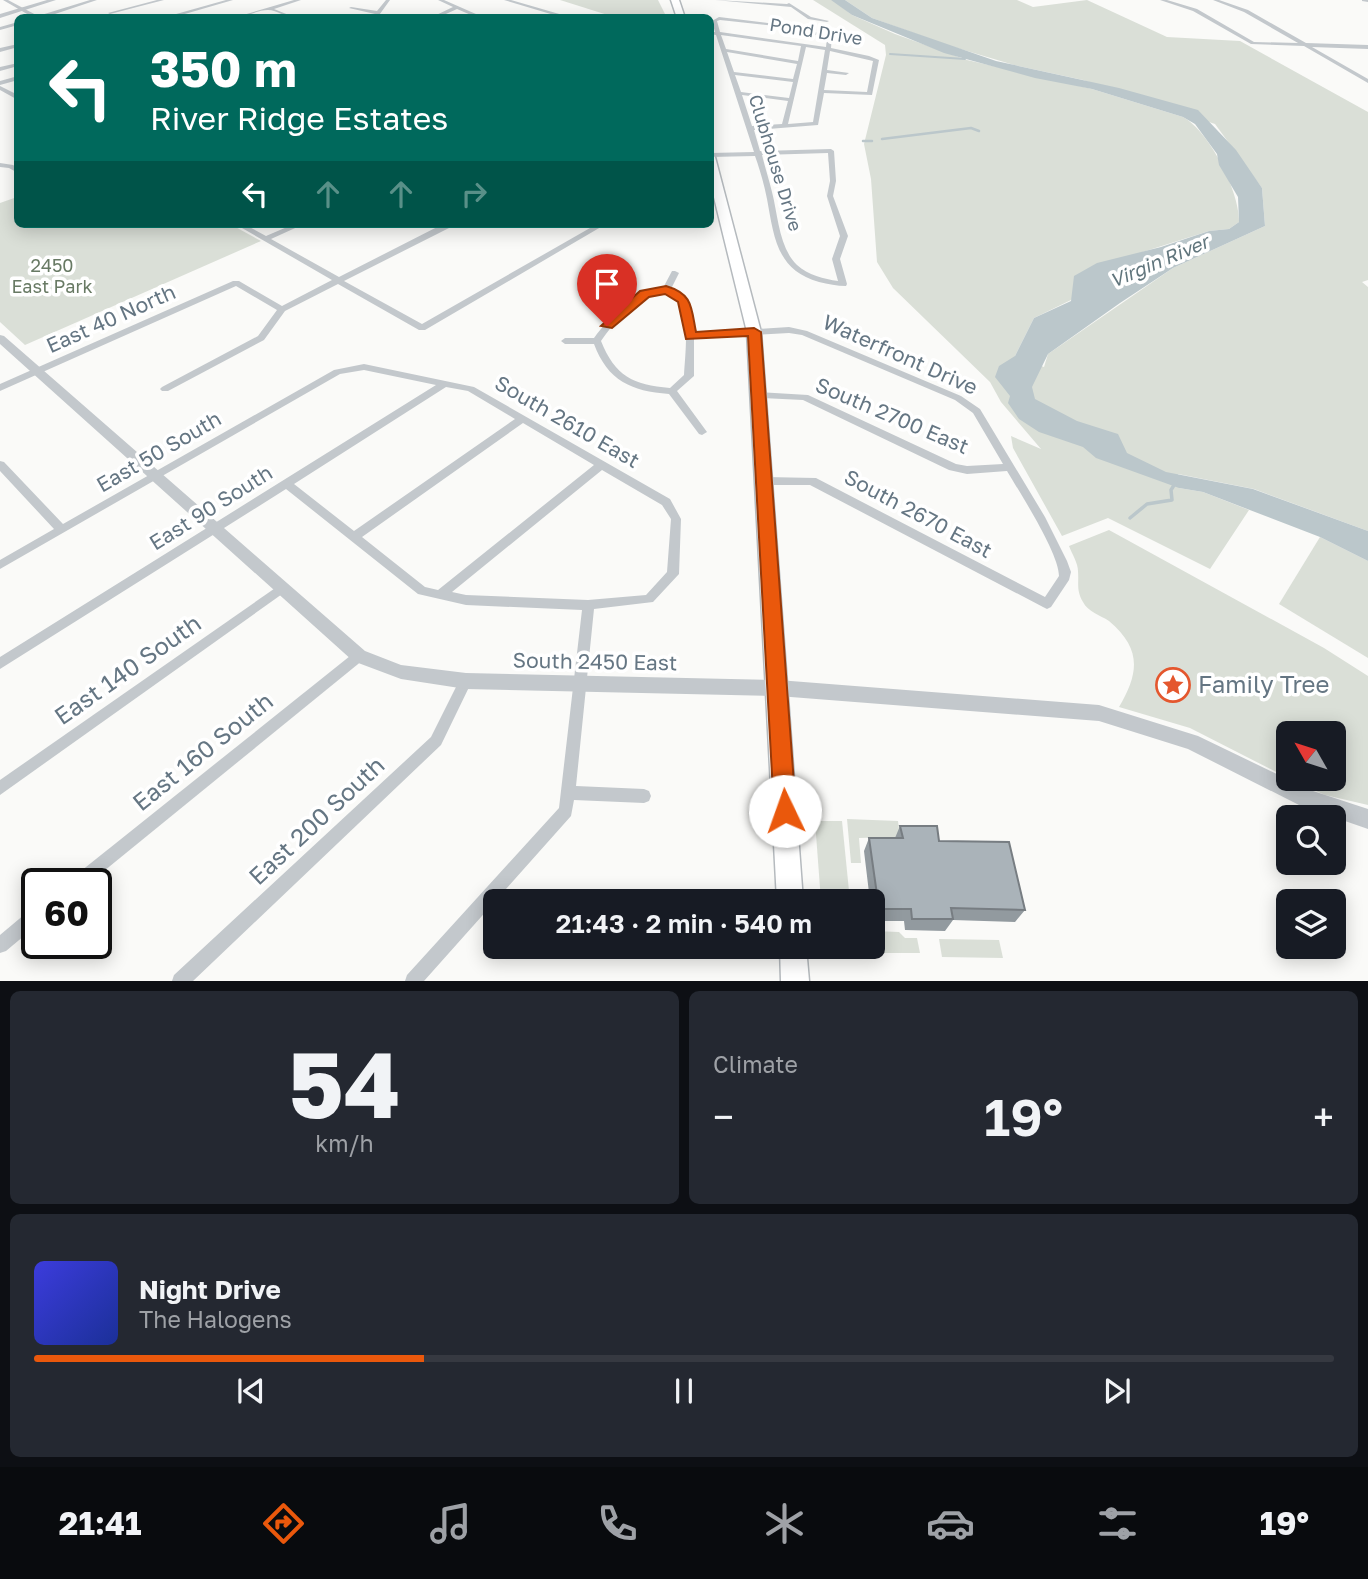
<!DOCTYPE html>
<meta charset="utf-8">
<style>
:root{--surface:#171b24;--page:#242831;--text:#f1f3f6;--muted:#9ea1a6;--line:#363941;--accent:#ea580c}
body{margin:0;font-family:"Golos Text",sans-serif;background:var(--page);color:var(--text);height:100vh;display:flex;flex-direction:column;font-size:26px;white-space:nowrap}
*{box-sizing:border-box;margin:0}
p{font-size:23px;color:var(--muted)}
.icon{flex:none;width:38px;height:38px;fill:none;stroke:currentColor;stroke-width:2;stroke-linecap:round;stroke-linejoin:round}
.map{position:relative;height:981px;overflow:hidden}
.details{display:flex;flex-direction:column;gap:10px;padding:10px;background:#0d0f14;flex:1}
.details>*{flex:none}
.hud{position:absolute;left:14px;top:14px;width:700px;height:214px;border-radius:10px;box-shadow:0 4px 18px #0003;background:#00695c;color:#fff;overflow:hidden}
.needle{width:46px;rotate:309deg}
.controls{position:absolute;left:1276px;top:721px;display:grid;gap:14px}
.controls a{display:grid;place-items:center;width:70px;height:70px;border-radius:10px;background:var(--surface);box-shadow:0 4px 18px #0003;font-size:35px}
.speed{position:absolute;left:21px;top:868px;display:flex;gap:14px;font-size:35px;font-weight:700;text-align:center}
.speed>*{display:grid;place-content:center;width:91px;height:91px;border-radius:50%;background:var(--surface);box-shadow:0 4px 18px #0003;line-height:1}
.speed .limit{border:4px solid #111;border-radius:10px;background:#fff;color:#111}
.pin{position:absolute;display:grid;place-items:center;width:60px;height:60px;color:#fff;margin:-72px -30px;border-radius:50% 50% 50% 0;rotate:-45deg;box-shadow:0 0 7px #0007}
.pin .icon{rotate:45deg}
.me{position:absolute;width:77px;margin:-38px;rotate:357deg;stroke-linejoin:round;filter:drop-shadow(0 0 5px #0008)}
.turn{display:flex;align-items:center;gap:24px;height:147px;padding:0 21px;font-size:32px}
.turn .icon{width:91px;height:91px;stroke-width:2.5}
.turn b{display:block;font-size:49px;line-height:60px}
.lanes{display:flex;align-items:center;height:66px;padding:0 21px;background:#0003;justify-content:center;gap:35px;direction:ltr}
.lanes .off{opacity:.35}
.big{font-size:52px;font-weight:600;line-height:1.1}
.details .widget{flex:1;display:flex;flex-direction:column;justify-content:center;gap:10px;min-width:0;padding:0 24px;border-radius:10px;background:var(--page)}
.details .dial{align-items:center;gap:0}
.dial b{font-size:91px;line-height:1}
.song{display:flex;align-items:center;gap:21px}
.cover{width:84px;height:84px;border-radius:10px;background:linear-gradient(135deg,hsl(240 70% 55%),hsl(230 70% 35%))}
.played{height:7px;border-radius:4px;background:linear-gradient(90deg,var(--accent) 30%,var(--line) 30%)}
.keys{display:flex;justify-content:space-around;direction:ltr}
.heat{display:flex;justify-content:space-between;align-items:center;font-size:38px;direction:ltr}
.details .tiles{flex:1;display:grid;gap:10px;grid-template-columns:1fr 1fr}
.widget:last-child{grid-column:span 2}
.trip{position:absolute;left:483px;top:889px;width:402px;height:70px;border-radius:10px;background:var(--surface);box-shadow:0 4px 18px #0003;font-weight:600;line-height:70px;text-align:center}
.menu{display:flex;height:112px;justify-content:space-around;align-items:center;background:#090b0e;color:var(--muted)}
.menu .icon{width:49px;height:49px}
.menu .on{color:var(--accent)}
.menu b{font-size:32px;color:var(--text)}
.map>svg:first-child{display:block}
.green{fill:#dadfd7}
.water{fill:#bbc7cb}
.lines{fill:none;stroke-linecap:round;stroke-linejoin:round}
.stream-far2{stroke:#bbc7cb;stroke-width:2}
.stream-far1{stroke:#bbc7cb;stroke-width:2.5}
.stream{stroke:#bbc7cb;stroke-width:3.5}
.primary-casing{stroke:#b5babe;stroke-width:3}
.minor{fill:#c3c8cc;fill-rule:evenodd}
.tertiary{fill:#c3c8cc;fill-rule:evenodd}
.primary{fill:#fff;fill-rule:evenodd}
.wall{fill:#929a9f}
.building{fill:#aab3b9;stroke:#777d82;stroke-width:2}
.route{fill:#ea580c;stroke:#983908;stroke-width:2}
.labels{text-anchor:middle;stroke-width:7;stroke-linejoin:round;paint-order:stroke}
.far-street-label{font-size:18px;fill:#657683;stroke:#fff}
.far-park-label{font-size:18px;fill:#687a64;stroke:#fff}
.far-water-label{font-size:19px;font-style:italic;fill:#60757c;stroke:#fff}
.street-label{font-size:21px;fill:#657683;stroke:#fff}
.near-street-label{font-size:24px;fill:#657683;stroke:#fff}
.near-poi-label{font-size:24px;fill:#657683;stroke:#fff;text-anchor:start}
</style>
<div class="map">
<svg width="1368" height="981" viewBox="0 0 1368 981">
<rect width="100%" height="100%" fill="#fafaf8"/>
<!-- green -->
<g class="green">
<path d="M560 0H658L665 14 614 17Z"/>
<path d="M813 0H833L852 15 895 34 967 60 1092 89 1183 117C1209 131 1240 192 1239 222L1229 229 1209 231 1130 256 1071 300 1034 318 1015 356 1044 367 1048 354 1173 268 1265 226 1262 188 1215 124 1083 80 1014 65 947 45 872 18 845 0H1017L1033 7 1087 0 1167 37 1240 41 1368 112V280L1362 282 1368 287V531L1254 489 1178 474 1179 488 1203 492 1249 510 1210 569 1108 518 1062 536 1013 448 1011 436 1041 449 1001 402 990 382 893 288 877 262 871 179 864 144 886 55 885 45Z"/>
<path d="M17 197 18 224H230L261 241 25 345 0 322V203Z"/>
<path d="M1109 530 1324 648 1368 676V805L1325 795 1289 779H1334V733H1288V778L1190 728 1119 707C1139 673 1142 649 1109 621 1100 615 1088 612 1083 602 1076 590 1079 584 1078 571 1078 563 1072 554 1069 546Z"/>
<path d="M1320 537 1368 561V658L1279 604Z"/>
<path d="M847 819 898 821 900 837 859 838 861 863H851Z"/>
<path d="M815 821H842L850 901H821Z"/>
<path d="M873 931 899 932 905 938H917L920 953H863L862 947H873Z"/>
<path d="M939 939 999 940 1003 958 942 957Z"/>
</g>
<!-- water -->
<path class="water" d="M831 0H845L872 18 996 61 1119 88 1198 110 1236 150 1262 188 1265 226 1173 268 1120 303 1048 354 1032 387 1035 399 1077 421 1118 434 1127 453 1166 472 1253 489 1368 531V561L1320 537 1203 492 1179 488 1096 458 1083 447 1039 432 1019 419 1008 403 1010 396 995 377 999 366 1015 356 1034 318 1071 301 1074 276 1097 263 1161 247 1209 231 1229 229 1239 222 1238 197 1219 165 1217 154 1195 124 1183 117 1092 89 1035 78 944 53 852 15Z"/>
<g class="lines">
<!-- stream-far2 -->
<path class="stream-far2" d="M890 54 965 59"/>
<!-- stream-far1 -->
<g class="stream-far1">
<path d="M882 139 971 128 979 131"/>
<path d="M863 141H872"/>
</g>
<!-- stream -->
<path class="stream" d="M1130 518 1147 504 1172 500 1171 490 1176 482"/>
<!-- primary casing -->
<g class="primary-casing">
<g id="primary">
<path d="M671 0H679L685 18H677Z"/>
<path d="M710 154 715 157 761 332 803 901H777L747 332 710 181Z"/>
<path d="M780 947H806L809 981H781Z"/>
</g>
</g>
<!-- minor -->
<g class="minor">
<path d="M3 0H8L38 16 90 0H97L43 18H34Z"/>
<path d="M157 0H164L110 14 108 13Z"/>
<path d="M226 0H233L171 18H162Z"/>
<path d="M294 0H301L274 9 296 18C286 18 277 10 268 10 256 10 245 18 233 18Z"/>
<path d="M386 0H390L377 18H372L375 14 349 8 351 7 377 11Z"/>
<path d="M438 0H444L485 18H478L457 9 437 18H430L453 7Z"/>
<path d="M504 0H511L573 18H564Z"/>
<path d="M715 0 787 4 789 3 811 17 829 21 827 22 808 19 791 7Z"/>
<path d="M1160 0H1167L1197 9 1254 42 1298 43 1244 12 1213 0H1219L1248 10 1306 43 1368 45V49L1312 47 1368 79V83L1304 46 1251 44 1193 11Z"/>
<path d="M1362 0H1368V2L1362 1Z"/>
<path d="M719 17 784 25 832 36 831 48 869 56 879 60 872 95 824 93 818 125 754 130 760 151 831 149 834 151 836 181 833 196 848 236 840 259 847 284 846 286C837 286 828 284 819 282 776 270 774 236 767 199 764 184 760 170 755 156L710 157V153L754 152 716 35 710 34V32H715L712 21ZM720 20 784 27 827 38 826 47 720 32 717 21ZM721 35 801 46 798 61 726 49ZM806 47 825 50 813 122 788 124ZM830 51 873 61 867 92 824 90 827 73 846 75 849 73 827 70ZM727 52 797 64 793 79 734 72ZM735 75 793 82 789 98 741 92ZM742 95 788 101 782 124 752 126ZM828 153 830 181 827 196 840 236 832 259 838 281C824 279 808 275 797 265 779 248 778 215 772 192 769 180 765 167 762 155Z"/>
<path d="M18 22V25L0 30V27Z"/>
<path d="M18 44V47L0 52V48Z"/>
<path d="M18 63V66L0 71V67Z"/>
<path d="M18 76V80L0 85V81Z"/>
<path d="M0 86 18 95V100L0 90Z"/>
<path d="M0 163 13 165 18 168V173L9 168 0 167Z"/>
<path d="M235 224H244L266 236 294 224H304L271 239 339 277 443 224H449V228L344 281 422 324 597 224H606L425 330H419L338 284 285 311 264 340 168 391H162L160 389 162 387 258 336 277 310 236 286 0 391V384L233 281H239L282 306 332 280Z"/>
<path d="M672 271H675L679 273 671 289C691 298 693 313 694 333L789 327 807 331 961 396 980 409 1045 517 1067 561 1071 572 1069 580 1051 607 1047 609 1043 607 810 485H765L760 481 765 477 816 478 1045 597 1059 576C1059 553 1020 493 1007 471L967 474 949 470 803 400 760 398 755 395 760 392 808 395 956 464 967 466 1003 464 973 413 955 400 802 335 789 333 694 338V376L677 391 707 432 702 435 699 434 669 394C631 391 608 381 594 344H565L561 341 565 338H594C612 314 632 293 663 288ZM665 293C671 295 676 297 679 302 690 319 685 355 684 375L670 388C633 385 615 376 601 341 617 318 637 297 665 293Z"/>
<path d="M364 364 474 387 670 499 681 519 679 574 653 602 594 609 576 786 644 789 649 791 651 796 649 801 644 803 574 800 571 816 424 981H405L407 975 559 808 582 610 466 605 418 594 286 489 0 669V657L436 385 364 370 340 374 0 569V560L54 529 0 471V461L4 462 63 524 334 370ZM446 387 468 391 515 419 354 531 294 484ZM523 423 594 465 438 590 425 587 362 537ZM602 470 662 505 671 519 667 572 646 595 588 600 466 595 452 592Z"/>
<path d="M281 584 285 586 287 589 285 592 0 795V780Z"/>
<path d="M359 651 363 652 365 656 363 660 88 884H68L71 879 355 652Z"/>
<path d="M466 675 471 677 472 681 441 745 193 981H172L174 975 431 737 461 677Z"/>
<path d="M37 907V925L6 951 0 953V935L31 909Z"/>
</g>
<!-- tertiary -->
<g class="tertiary">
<path d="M47 0H56L0 18V14Z"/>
<path d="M0 335 4 336 365 651 401 665 466 673 778 680 1099 705 1198 736 1310 790 1368 809V829L1299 805 1188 749 1099 721 778 696 466 689 401 679 353 661 0 344Z"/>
</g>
<!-- primary -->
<use href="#primary" class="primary"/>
</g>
<!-- wall -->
<path class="wall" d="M900 826 939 841 1025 910 1015 922 953 920 945 931 905 930 904 921H873V901H870L864 851 869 838H895Z"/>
<!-- building -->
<path class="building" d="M900 826H937L939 841 1009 842 1025 910 951 908 953 919H912L911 909H879L869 838H903Z"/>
<!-- route -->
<path class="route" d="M666 286C693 294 691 307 696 332L754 328 761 332 796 811 793 819 785 822 777 819 774 811 748 336 686 339 678 302 665 294 649 297 612 328 601 326 640 291Z"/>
<!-- icons -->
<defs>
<g id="sight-ring" transform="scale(1.75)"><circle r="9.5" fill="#fff" stroke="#e4572e" stroke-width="1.5"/><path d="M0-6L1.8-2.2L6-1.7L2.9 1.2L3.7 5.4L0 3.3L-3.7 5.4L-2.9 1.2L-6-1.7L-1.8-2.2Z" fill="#e4572e"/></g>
</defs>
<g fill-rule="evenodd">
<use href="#sight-ring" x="1173" y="685"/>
</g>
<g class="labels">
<!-- far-street labels -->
<g class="far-street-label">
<text transform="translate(816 32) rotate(9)" y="6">Pond Drive</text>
<text transform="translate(775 163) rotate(73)" y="6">Clubhouse Drive</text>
</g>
<!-- far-park labels -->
<g class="far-park-label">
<text x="52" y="272">2450<tspan x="52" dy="21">East Park</tspan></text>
</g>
<!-- far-water labels -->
<g class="far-water-label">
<text transform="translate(1159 261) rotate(-23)" y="7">Virgin River</text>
</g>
<!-- street labels -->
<g class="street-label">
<text transform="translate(111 319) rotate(-24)" y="7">East 40 North</text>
<text transform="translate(900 355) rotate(24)" y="7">Waterfront Drive</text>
<text transform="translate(892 416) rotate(23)" y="7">South 2700 East</text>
<text transform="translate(567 422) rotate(30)" y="7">South 2610 East</text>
<text transform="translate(159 452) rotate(-30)" y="7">East 50 South</text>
<text transform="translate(211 508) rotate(-32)" y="7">East 90 South</text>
<text transform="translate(918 514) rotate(28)" y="7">South 2670 East</text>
<text transform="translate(595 662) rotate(1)" y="7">South 2450 East</text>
</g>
<!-- near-street labels -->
<g class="near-street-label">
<text transform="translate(128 670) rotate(-35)" y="8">East 140 South</text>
<text transform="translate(203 752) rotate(-39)" y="8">East 160 South</text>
<text transform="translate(317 821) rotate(-43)" y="8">East 200 South</text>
</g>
<!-- near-poi labels -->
<g class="near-poi-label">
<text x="1198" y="693">Family Tree</text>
</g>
</g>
</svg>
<div class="controls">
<a><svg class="needle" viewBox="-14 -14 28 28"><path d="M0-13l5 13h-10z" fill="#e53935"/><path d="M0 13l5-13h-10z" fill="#9ea1a6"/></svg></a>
<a><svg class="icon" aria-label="search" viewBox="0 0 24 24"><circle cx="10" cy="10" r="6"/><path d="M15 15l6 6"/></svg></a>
<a><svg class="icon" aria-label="layers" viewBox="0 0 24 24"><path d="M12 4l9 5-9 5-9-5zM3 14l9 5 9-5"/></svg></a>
</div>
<div class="speed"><div class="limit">60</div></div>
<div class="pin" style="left:607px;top:326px;background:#d93025"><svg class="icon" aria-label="arrive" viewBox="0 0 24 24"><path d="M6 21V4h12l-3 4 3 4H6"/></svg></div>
<svg class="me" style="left:785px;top:811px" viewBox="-20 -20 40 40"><circle r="19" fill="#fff"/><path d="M0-13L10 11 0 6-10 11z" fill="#ea580c"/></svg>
<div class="trip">21:43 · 2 min · 540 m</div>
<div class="hud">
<div class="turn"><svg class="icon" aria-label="left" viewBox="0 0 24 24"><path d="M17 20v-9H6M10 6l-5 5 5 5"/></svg><div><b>350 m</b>River Ridge Estates</div></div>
<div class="lanes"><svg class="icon" aria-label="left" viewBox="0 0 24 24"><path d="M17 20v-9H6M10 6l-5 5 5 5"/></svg><svg class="icon off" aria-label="ahead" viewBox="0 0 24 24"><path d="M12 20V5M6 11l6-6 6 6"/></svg><svg class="icon off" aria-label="ahead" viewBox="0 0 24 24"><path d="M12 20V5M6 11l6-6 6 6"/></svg><svg class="icon off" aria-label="right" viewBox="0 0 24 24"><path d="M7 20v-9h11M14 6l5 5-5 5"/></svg></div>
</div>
</div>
<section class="details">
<div class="tiles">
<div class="widget dial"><b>54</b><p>km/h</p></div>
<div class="widget"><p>Climate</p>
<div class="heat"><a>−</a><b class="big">19°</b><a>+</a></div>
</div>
<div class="widget">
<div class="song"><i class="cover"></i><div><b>Night Drive</b><p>The Halogens</p></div></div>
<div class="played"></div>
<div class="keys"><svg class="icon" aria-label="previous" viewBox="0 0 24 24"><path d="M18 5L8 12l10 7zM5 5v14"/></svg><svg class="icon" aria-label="pause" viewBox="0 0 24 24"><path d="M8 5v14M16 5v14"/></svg><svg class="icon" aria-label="next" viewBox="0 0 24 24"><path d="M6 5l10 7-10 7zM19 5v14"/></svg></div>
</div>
</div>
</section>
<nav class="menu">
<b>21:41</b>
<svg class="icon on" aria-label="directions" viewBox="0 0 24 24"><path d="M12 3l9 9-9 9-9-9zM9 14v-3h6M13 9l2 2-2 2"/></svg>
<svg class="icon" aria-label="music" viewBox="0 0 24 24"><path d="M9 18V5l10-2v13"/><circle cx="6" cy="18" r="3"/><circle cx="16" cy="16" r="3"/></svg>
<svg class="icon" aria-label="phone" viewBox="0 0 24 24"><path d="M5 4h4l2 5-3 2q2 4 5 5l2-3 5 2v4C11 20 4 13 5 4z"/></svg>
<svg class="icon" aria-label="climate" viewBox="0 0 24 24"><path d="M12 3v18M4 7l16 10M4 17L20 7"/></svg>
<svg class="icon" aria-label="car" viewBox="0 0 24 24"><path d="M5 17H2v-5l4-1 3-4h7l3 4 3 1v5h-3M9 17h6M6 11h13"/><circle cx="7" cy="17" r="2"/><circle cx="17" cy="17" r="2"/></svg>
<svg class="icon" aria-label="filters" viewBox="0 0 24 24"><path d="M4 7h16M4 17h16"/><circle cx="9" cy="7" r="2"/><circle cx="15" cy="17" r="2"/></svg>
<b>19°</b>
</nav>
